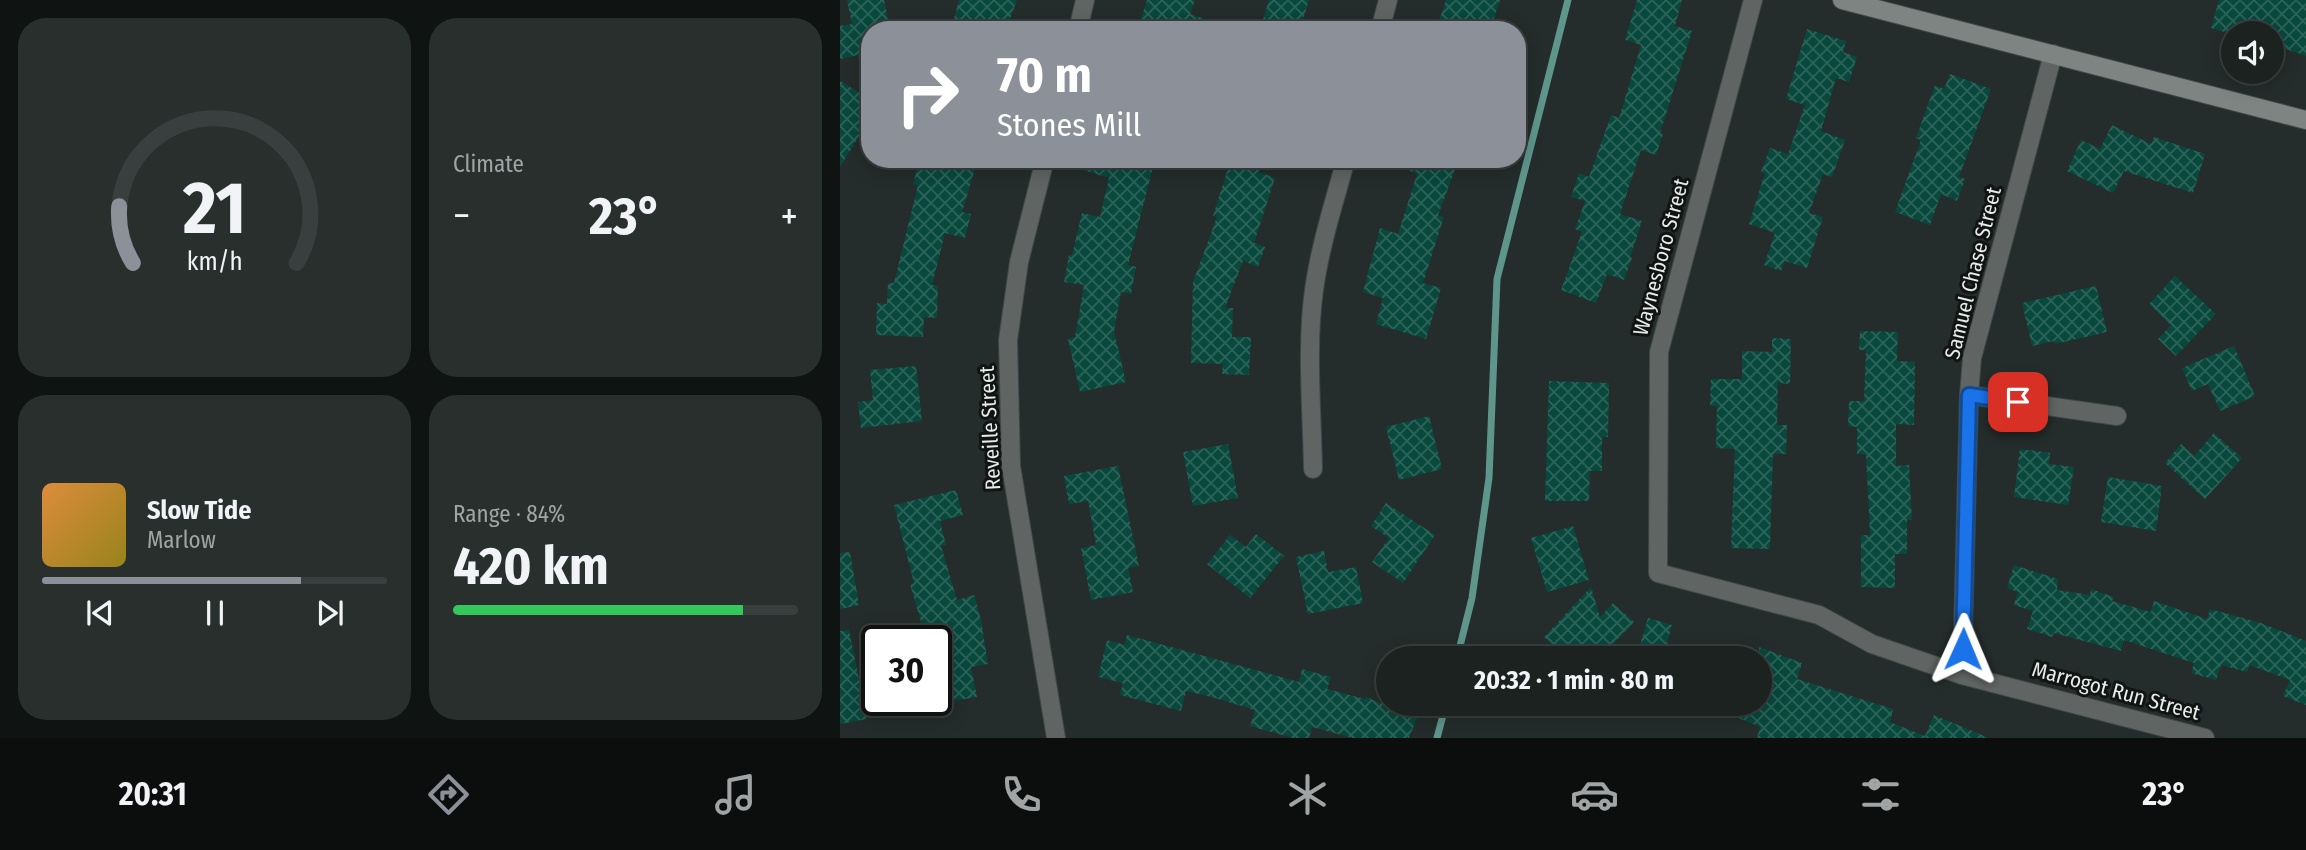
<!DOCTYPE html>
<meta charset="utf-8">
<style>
:root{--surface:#1b2220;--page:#282f2d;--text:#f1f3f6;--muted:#a0a4a5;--line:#393f3e;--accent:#8c9099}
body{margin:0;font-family:"Fira Sans Condensed",sans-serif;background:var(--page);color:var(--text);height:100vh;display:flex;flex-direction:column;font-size:26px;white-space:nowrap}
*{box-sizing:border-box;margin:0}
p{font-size:23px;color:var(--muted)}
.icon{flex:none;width:38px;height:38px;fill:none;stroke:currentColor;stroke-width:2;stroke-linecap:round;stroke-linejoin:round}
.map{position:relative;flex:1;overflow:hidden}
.sheet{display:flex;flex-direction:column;gap:18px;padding:18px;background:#0f1312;width:840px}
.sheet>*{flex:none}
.hud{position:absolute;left:21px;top:21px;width:665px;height:147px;border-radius:28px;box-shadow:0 4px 18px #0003,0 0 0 2px var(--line);background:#8c9099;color:#fff;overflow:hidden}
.controls{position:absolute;left:1381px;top:21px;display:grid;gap:14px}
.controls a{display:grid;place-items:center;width:63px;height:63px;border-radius:50%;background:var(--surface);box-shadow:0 4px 18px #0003,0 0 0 2px var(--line);font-size:35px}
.speed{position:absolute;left:21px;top:625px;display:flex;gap:14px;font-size:35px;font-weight:700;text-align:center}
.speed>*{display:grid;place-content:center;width:91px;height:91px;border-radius:50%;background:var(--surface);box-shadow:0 4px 18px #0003,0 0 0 2px var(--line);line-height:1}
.speed .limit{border:4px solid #111;border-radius:10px;background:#fff;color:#111}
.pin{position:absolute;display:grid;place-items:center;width:60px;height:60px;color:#fff;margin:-30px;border-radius:14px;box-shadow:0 4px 10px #0006}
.me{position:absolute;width:77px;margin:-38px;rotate:1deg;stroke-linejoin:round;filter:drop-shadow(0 0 5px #0008)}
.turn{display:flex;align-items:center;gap:24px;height:147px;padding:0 21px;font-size:32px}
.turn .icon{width:91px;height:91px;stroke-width:2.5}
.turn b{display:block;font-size:49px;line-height:60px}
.big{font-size:52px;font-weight:700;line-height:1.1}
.sheet .widget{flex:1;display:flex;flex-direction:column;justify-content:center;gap:10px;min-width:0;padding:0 24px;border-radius:28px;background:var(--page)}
.sheet .dial{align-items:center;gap:0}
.dial svg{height:182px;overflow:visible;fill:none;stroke:var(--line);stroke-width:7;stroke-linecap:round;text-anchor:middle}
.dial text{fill:var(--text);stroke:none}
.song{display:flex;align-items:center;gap:21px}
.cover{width:84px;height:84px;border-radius:10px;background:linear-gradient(135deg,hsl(30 70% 55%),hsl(50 70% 35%))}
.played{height:7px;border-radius:4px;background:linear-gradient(90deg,var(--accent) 75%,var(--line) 75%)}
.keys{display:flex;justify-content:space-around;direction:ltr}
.heat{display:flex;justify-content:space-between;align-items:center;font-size:38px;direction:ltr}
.charge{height:10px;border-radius:5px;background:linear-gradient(90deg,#34c759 84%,var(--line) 0)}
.sheet .tiles{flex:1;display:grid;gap:18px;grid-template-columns:repeat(2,1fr)}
.trip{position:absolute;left:536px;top:646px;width:396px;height:70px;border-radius:35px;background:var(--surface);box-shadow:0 4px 18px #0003,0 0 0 2px var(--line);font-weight:700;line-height:70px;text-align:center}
.dock{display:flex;height:112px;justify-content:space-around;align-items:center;background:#0b0e0d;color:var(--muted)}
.dock .icon{width:49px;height:49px}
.dock .on{color:var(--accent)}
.dock b{font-size:32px;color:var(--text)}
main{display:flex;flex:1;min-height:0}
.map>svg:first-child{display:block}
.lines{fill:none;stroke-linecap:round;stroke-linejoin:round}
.stream{stroke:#5e968c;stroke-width:7}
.building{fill:url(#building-cross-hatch)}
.street-casing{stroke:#3f4846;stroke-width:20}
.secondary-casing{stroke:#3f4846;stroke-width:20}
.street{stroke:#606463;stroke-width:18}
.secondary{stroke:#7d8482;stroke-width:18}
.route-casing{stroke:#114b97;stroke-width:18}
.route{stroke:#1a73e8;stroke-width:12}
.labels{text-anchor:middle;stroke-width:6;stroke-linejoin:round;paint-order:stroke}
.street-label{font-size:21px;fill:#e7edeb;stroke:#111413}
</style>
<main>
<section class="sheet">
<div class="tiles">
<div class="widget dial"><svg viewBox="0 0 100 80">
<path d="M14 69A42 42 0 1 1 86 69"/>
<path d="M14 69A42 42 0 0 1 8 44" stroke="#8c9099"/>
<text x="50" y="56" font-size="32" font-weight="700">21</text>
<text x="50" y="72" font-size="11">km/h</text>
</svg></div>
<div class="widget"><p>Climate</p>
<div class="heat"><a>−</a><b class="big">23°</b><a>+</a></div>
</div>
<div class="widget">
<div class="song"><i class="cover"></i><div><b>Slow Tide</b><p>Marlow</p></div></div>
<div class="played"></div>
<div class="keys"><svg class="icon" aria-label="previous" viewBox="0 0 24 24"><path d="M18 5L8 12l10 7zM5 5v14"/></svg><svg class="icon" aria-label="pause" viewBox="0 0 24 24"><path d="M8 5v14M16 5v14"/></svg><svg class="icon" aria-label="next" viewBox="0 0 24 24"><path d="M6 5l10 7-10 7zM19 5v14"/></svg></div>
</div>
<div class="widget"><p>Range · 84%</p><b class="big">420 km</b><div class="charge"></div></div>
</div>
</section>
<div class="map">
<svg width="1466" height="738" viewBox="0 0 1466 738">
<defs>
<pattern id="building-cross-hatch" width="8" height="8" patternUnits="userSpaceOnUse" patternTransform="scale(1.75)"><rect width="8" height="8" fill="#08483d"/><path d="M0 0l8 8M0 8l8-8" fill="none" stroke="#2c6359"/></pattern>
</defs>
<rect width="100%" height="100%" fill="#242d2b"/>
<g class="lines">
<!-- stream -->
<g class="stream">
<path d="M617 658 632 598 649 478 657 279 728 0"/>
<path d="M597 738 606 704"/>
</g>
</g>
<!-- building -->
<g class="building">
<path d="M7 0H44L50 30H30V67L20 68 18 55 0 59V26L12 24Z"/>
<path d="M119 0H177L166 30H111Z"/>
<path d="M307 0H355L350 14 387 26 386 30H297Z"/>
<path d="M429 0H469L460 30H435L421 26Z"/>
<path d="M606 0H660L650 30H596Z"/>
<path d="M797 0H842L835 26 852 31 820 133 823 134 816 155 801 150 780 214 802 221 790 257 792 258 784 280 767 274 756 303 721 290 742 232 735 229 745 201 731 197 739 173 749 177 771 115 779 118 801 45 785 40Z"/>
<path d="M1379 0H1466V56L1432 44V33H1388L1371 28Z"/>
<path d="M967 29 1006 41 1003 52 1017 57 1009 82 996 78 981 131 1005 140 992 177 983 174 969 213 983 217 967 268 945 261 941 271 924 265 935 233 909 224 925 173 921 172 930 148 948 154 965 105 946 99Z"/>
<path d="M1110 74 1151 89 1119 177 1125 179 1117 201 1101 194 1090 225 1055 212 1081 140 1076 138 1095 85 1104 89Z"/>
<path d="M0 81 30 99V118L0 167Z"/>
<path d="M1272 125 1311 144 1314 137 1365 154 1353 193 1284 171 1273 193 1227 171 1241 140 1260 149Z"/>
<path d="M91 159H138L122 212 131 214 125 238 105 233 92 285 98 286 97 318 84 317 83 337 36 335 37 303 47 304 48 283H54L78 185 73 184 78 166 88 169Z"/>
<path d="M225 159H315L288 265 296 267 291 294 281 292 274 331 286 382 240 392 228 339 235 337 244 285 224 282 229 255H232L242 213 260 217 269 178 224 164Z"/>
<path d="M391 159H424L419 172 435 178 414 243 425 247 418 267 403 261 385 308H393L392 337H411L409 375 382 374 383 364 351 363 353 282 377 217 373 216Z"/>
<path d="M542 159H619L598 215 604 217 583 283 601 288 586 339 536 324 543 298 523 292 540 228 558 234 577 174Z"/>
<path d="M1335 276 1376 314 1336 356 1318 339 1331 325 1309 304Z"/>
<path d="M1256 286 1267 332 1215 344 1214 341 1192 346 1182 303Z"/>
<path d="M1020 331 1058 332 1057 361 1075 362 1074 425 1056 424V466L1069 465 1072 520H1067V554H1055V588L1021 587V535H1030L1026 455 1017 454V427L1008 426 1009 401H1024L1026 350H1019Z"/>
<path d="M932 338 951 339 950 384 938 383 937 425H947L946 454H933L930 549 891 548 895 449 876 448 877 406H870L871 379H902V351L932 352Z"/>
<path d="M1394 346 1415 396 1380 411 1368 384 1352 391 1342 368Z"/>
<path d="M76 366 82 421 21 428 18 402 33 400 30 370Z"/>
<path d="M709 381 769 383 768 437H762V471H750L749 501H705Z"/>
<path d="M589 416 602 469 559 480 546 427Z"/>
<path d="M1374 433 1402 458 1365 499 1325 463 1341 444 1354 456Z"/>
<path d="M388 444 398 498 353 506 343 452Z"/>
<path d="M1180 449 1210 453 1209 464 1234 467 1228 505 1174 497Z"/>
<path d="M278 466 299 566 288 568 293 592 251 600 241 548 256 545 248 501 229 504 224 476Z"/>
<path d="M1268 477 1322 486 1316 531 1261 522Z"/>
<path d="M116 490 123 515 100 521 106 545 101 546 117 600 134 595 141 620 148 664 131 667 137 697 96 704V633L85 636 70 584 74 583 54 505Z"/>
<path d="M546 503 595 535 563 583 532 562 549 538 531 526Z"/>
<path d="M733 526 749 580 707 592 691 538Z"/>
<path d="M416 534 444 556 410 598 367 564 390 535 406 547Z"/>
<path d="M484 551 488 572 516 567 523 603 468 614 456 557Z"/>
<path d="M10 552 19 605 0 609V553Z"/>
<path d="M1174 565 1218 579 1217 590 1250 595 1251 589 1274 597 1272 601 1311 612 1314 601 1367 619 1370 609 1421 623 1466 641V705L1443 696 1450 680 1409 665 1407 672 1381 665 1376 680 1351 673 1354 663 1284 640 1281 651 1214 633 1212 637 1187 629 1193 611 1174 605 1178 592 1167 588Z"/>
<path d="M751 587 760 617 773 603 794 622 760 658H746L731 644 722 654 704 637Z"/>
<path d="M808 618 832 625 827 643 862 653V658H796Z"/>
<path d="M9 630 27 719 0 724V631Z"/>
<path d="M287 635 459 682 462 669 491 677 487 689 525 699 526 697 577 718 569 738H513L472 727 469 738H453L410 726 415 710 375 698 346 691 341 711 280 695 283 683 258 677 267 640 285 645Z"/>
<path d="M919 647 962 663 957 679 1053 709 1050 722 1085 736 1094 715 1149 738H917L920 727 865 704H919Z"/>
</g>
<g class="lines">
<!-- street casing -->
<g class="street-casing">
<g id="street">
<path d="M913 0 819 352 818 573 979 615 1032 644 1122 675 1365 738"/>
<path d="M238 30 245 0"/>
<path d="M540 30 548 0"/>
<path d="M205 159 179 262 168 340 171 466 216 738"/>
<path d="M1129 395 1277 416"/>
<path d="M473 469C472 411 466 347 474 290 480 246 494 203 506 159"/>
<path d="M1122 675 1129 395 1132 358 1213 54"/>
</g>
</g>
<!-- secondary casing -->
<g class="secondary-casing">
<path id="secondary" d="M1002 0 1466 120"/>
</g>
<!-- street -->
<use href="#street" class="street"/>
<!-- secondary -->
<use href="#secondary" class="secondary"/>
</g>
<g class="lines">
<!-- route casing -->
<g class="route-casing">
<path id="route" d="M1123 649 1129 395 1178 402"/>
</g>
<!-- route -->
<use href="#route" class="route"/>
</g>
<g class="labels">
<!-- street labels -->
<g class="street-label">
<text transform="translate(821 257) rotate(-75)" y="7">Waynesboro Street</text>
<text transform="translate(1133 273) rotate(-76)" y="7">Samuel Chase Street</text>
<text transform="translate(150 428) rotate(-93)" y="7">Reveille Street</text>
<text transform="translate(1276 691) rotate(15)" y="7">Marrogot Run Street</text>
</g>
</g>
</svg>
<div class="controls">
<a><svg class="icon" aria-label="sound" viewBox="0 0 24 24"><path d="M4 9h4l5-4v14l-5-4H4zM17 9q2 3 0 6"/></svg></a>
</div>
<div class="speed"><div class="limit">30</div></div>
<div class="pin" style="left:1178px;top:402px;background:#d93025"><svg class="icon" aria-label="arrive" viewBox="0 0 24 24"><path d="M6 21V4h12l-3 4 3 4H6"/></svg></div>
<svg class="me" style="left:1123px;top:649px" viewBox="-20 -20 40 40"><path d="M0-17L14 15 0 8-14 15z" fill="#1a73e8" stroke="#fff" stroke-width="4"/></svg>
<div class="trip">20:32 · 1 min · 80 m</div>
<div class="hud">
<div class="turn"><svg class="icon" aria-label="right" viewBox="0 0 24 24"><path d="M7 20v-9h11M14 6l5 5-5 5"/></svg><div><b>70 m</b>Stones Mill</div></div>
</div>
</div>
</main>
<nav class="dock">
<b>20:31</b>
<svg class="icon on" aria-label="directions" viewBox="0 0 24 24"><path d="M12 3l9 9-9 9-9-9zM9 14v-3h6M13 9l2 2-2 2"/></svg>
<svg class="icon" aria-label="music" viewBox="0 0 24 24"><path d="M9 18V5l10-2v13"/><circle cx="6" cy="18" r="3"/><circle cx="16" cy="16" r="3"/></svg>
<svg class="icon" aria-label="phone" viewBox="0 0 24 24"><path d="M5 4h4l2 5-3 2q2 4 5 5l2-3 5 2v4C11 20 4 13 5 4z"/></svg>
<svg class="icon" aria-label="climate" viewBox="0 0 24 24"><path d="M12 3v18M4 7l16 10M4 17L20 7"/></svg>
<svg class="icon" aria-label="car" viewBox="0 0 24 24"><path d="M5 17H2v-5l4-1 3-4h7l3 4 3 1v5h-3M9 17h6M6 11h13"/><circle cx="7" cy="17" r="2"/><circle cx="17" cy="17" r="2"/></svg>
<svg class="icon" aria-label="filters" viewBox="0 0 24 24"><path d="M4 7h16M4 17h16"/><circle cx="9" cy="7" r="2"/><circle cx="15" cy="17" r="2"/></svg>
<b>23°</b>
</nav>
